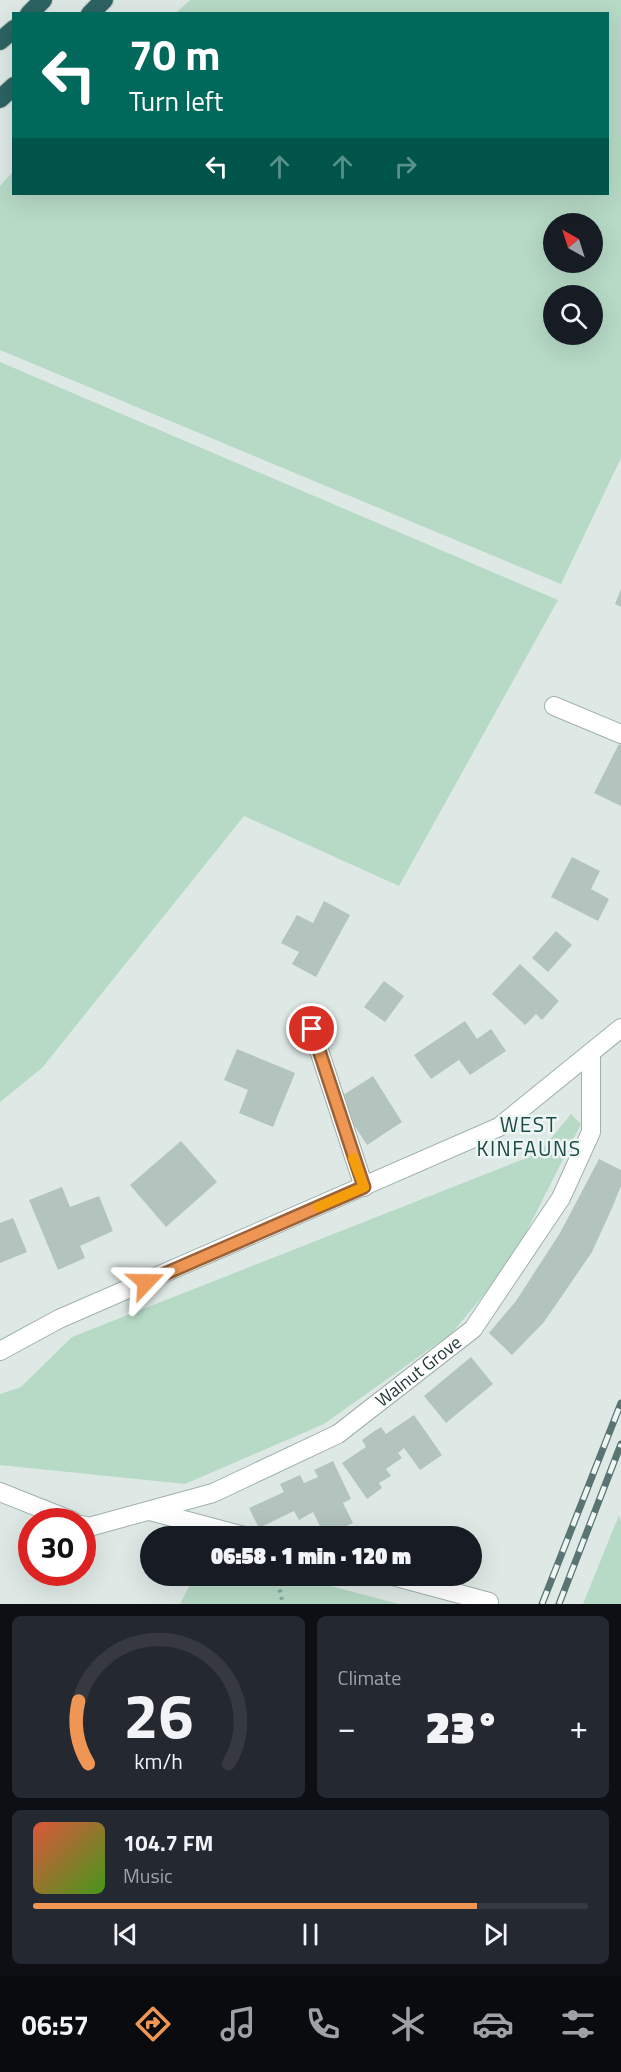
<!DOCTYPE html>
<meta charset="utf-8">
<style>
:root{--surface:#171b24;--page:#242831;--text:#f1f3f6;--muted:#9ea1a6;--line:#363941;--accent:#ef9655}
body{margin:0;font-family:"Titillium Web",sans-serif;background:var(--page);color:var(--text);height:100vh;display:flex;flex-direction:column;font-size:22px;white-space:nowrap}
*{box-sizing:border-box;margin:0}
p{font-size:20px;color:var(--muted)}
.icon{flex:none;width:33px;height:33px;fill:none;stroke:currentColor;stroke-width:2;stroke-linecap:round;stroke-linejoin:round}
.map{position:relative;height:1604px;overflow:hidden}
.drawer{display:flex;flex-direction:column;gap:12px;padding:12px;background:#0d0f14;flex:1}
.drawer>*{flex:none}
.hud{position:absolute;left:12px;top:12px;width:597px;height:183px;border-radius:0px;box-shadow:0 6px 24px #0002;background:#00695c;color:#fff;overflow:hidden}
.needle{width:39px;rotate:321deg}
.fabs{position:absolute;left:543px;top:213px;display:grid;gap:12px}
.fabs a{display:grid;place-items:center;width:60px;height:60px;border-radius:50%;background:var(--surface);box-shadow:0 6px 24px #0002;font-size:30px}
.speed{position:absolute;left:18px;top:1508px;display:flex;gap:12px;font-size:30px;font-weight:700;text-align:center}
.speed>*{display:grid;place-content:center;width:78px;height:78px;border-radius:50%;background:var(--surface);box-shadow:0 6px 24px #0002;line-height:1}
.speed .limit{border:9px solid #d22;background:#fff;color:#111}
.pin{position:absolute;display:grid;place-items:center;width:51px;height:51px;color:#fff;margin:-26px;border:3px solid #fff;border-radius:50%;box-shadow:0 2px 6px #0007}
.me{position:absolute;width:66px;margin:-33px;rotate:67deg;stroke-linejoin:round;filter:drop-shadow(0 0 4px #0008)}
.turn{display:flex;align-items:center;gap:21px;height:126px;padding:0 18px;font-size:27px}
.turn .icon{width:78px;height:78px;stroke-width:2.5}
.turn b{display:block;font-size:42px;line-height:51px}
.lanes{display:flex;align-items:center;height:57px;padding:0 18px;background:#0003;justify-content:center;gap:30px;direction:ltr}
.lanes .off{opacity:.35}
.big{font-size:45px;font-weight:800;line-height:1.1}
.drawer .widget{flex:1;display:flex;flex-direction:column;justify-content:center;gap:9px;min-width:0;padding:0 21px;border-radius:9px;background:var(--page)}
.drawer .dial{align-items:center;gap:0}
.dial svg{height:156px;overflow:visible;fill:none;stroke:var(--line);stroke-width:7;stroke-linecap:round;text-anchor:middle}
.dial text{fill:var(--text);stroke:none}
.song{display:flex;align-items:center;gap:18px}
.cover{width:72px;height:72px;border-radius:9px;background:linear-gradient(135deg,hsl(10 70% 55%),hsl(100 70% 35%))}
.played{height:6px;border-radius:3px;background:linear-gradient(90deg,var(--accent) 80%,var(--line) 80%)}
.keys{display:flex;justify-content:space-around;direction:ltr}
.heat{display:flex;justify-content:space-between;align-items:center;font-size:33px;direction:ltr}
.drawer .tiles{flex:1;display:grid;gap:12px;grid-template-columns:1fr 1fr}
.widget:last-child{grid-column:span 2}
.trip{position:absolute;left:140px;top:1526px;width:342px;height:60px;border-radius:30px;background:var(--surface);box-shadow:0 6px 24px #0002;font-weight:800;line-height:60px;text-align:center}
.tabs{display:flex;height:96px;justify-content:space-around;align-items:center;background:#090b0e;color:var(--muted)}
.tabs .icon{width:42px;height:42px}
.tabs .current{color:var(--accent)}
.tabs b{font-size:27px;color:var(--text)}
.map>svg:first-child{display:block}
.green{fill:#b6dac6;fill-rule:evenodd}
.building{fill:#b3c4bf}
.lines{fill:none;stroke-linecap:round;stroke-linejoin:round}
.minor-casing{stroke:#a1b0ae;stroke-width:20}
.highway-casing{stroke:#bcc3c3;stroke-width:20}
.path{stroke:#7eaca6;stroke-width:4;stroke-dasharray:3 4.5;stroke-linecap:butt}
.minor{stroke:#fff;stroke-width:18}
.highway{stroke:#2c6362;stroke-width:18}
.rail-casing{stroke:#597472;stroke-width:7}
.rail{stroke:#eef6f3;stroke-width:4.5;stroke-dasharray:14;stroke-linecap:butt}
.route-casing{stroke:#9b6237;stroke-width:15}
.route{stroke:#ef9655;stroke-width:10}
.slow{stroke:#f59e0b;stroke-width:10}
.labels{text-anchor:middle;stroke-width:5;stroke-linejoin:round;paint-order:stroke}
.street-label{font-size:18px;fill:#203836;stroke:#eef6f3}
.quarter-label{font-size:21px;letter-spacing:1.5px;fill:#1c4946;stroke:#eef6f3}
</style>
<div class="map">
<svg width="621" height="1604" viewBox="0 0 621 1604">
<rect width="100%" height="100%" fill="#dee9e6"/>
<!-- green -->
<g class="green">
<path d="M190 0H621V458L561 584 0 350V186L13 172 14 194H608V14L176 13ZM554 224H592V262H554ZM554 296H592V334H554Z"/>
<path d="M0 362 558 600 399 886 244 816 42 1068 0 1102Z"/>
<path d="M571 1114 581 1124 511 1262 452 1333 324 1424 185 1484 0 1465V1394L21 1387 72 1337 539 1153Z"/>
<path d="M619 1515 621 1522V1604H583Z"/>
<path d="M195 1575H289L399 1604H180Z"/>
</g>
<!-- building -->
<g class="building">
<path d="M621 589V607L615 604Z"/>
<path d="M619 744 621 745V806L594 793Z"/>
<path d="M572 857 600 871 591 889 609 899 598 921 551 897Z"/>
<path d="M324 901 350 915 316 977 292 964 299 952 281 943 297 915 313 923Z"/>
<path d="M556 931 572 945 548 972 532 958Z"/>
<path d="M520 964 559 1001 542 1020 536 1014 525 1025 492 994Z"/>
<path d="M384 981 404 996 385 1022 364 1007Z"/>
<path d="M465 1021 477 1039 491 1029 506 1051 470 1075 459 1060 431 1079 414 1055Z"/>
<path d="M237 1049 295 1073 273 1127 239 1113 248 1090 224 1080Z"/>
<path d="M373 1076 402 1122 367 1145 337 1099Z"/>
<path d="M181 1141 217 1182 166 1227 130 1185Z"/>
<path d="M599 1159 621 1170V1186L612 1208 592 1252 544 1322 512 1355 489 1333 516 1301 560 1233Z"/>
<path d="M62 1187 70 1207 99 1196 113 1231 80 1246 85 1258 58 1270 29 1200Z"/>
<path d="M13 1218 27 1252 0 1263V1223Z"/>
<path d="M471 1357 493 1384 446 1423 424 1396Z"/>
<path d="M414 1415 442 1455 420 1470 404 1448 398 1453 402 1458 386 1469 391 1476 379 1483 382 1488 367 1499 342 1463 366 1447 362 1440 373 1432 381 1427 386 1434Z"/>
<path d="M333 1461 351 1499 343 1503 353 1523 325 1536 313 1512 299 1520 294 1511 259 1528 249 1508 284 1492 280 1484 300 1475 304 1483 318 1477 314 1470Z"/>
</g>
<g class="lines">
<!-- minor casing -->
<g class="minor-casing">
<g id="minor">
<path d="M554 706 621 734"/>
<path d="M312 1029 364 1187"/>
<path d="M0 1351 59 1319 499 1127 621 1028"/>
<path d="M0 1492 73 1521"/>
<path d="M150 1511 244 1536"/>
<path id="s1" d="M82 1525 89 1527 213 1493 338 1434 473 1329 561 1198 591 1132V1055"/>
<path d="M389 1575 489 1602"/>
</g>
</g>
<!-- highway casing -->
<g class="highway-casing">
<g id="highway">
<path d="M29 14 43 0"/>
<path d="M90 14 104 0"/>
<path d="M0 41 14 29"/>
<path d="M0 99 14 86"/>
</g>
</g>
<!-- path -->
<path class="path" d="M276 1575 283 1604"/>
<!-- minor -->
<use href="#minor" class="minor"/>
<!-- highway -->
<use href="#highway" class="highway"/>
<!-- rail casing -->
<g class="rail-casing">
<g id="rail">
<path d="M542 1604 621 1403"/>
<path d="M559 1604 621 1444"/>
</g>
</g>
<!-- rail -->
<use href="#rail" class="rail"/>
</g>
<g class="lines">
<!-- route casing -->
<g class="route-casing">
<path id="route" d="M146 1282 364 1187 312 1029"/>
</g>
<!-- route -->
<use href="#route" class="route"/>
<!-- slow -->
<path class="slow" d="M318 1207 364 1187 353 1158"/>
</g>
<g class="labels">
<!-- street labels -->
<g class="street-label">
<text dy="6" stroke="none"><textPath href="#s1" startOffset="376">Walnut Grove</textPath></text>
</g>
<!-- quarter labels -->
<g class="quarter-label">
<text x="529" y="1132">WEST<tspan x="529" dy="24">KINFAUNS</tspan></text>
</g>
</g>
</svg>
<div class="fabs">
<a><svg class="needle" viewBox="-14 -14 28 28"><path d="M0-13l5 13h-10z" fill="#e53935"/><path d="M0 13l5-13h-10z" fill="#9ea1a6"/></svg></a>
<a><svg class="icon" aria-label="search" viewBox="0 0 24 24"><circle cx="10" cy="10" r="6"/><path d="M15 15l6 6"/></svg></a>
</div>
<div class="speed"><div class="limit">30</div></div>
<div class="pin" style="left:312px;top:1029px;background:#d93025"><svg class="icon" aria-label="arrive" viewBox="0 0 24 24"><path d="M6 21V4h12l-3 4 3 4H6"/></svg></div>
<svg class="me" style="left:146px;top:1282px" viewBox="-20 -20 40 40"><path d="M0-17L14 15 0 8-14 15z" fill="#ef9655" stroke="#fff" stroke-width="4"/></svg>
<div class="trip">06:58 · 1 min · 120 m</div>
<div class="hud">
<div class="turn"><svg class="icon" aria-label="left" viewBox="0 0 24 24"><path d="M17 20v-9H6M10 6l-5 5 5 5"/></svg><div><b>70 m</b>Turn left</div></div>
<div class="lanes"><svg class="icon" aria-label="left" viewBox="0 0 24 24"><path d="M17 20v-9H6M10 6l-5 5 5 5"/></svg><svg class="icon off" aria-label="ahead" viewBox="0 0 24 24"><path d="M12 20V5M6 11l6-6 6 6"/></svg><svg class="icon off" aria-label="ahead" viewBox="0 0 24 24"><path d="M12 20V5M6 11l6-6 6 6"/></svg><svg class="icon off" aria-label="right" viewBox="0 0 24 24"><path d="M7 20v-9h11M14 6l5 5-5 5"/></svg></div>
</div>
</div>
<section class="drawer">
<div class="tiles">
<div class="widget dial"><svg viewBox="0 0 100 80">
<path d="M14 69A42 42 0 1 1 86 69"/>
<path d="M14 69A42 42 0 0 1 9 37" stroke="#ef9655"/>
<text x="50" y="56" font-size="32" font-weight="700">26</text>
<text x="50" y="72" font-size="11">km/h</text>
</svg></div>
<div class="widget"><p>Climate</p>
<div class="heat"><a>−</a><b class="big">23°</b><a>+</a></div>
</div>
<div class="widget">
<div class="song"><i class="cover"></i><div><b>104.7 FM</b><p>Music</p></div></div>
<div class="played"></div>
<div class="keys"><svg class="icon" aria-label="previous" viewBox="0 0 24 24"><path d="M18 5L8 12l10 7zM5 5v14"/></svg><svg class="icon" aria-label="pause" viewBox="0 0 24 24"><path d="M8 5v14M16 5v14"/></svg><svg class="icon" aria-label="next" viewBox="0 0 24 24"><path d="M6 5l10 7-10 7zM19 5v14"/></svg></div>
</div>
</div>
</section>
<nav class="tabs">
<b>06:57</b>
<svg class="icon current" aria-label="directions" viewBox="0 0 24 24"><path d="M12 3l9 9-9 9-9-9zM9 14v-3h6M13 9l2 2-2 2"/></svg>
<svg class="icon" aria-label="music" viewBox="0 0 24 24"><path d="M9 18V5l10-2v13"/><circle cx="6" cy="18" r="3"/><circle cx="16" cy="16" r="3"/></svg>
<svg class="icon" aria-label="phone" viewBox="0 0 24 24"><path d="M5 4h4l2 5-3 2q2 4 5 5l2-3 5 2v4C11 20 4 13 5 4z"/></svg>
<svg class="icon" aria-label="climate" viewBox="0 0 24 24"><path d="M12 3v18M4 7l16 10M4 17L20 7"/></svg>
<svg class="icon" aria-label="car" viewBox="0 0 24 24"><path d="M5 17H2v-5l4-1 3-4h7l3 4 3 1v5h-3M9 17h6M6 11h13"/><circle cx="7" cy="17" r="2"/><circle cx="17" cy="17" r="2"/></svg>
<svg class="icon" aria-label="filters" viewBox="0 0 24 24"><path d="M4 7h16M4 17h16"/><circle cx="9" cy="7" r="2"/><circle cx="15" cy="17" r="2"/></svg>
</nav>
